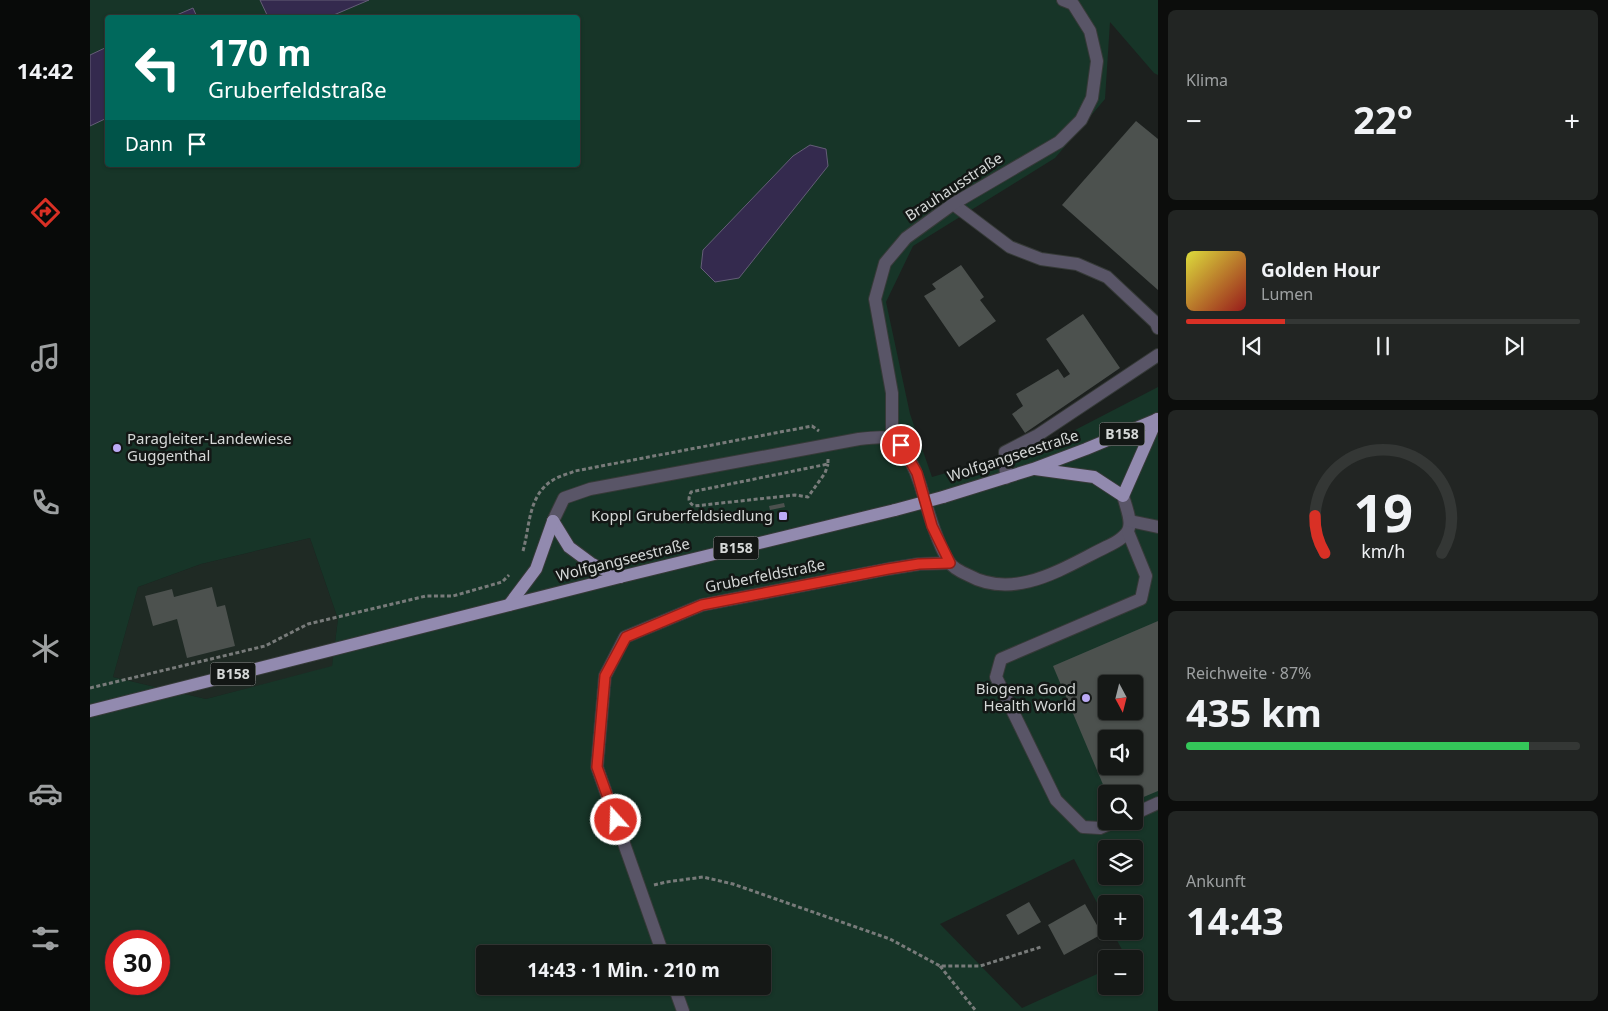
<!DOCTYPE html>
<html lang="de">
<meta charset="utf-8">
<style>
:root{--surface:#151816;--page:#222523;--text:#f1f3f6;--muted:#9da0a1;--line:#343735;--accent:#d93025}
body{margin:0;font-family:"Noto Sans",sans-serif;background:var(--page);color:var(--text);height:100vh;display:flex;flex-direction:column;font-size:19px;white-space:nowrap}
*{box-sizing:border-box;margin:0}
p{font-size:16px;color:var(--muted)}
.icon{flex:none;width:28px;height:28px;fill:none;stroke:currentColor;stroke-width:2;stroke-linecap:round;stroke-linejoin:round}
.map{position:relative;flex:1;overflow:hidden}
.side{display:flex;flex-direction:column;gap:10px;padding:10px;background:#0c0d0c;width:450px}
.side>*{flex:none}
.top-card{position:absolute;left:15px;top:15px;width:475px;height:152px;border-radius:5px;box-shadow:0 1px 4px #0004,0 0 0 1px var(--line);background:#00695c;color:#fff;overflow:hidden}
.needle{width:32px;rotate:173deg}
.fabs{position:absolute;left:1008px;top:675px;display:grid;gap:10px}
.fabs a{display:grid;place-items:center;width:45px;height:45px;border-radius:5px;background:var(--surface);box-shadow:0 1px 4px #0004,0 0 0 1px var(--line);font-size:25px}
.speed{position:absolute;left:15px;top:930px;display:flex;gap:10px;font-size:25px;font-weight:700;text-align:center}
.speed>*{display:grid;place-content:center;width:65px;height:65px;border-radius:50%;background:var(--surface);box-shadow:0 1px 4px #0004,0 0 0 1px var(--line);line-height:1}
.speed .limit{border:8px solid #d22;background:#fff;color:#111}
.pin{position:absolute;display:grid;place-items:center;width:42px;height:42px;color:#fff;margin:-21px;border:2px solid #fff;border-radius:50%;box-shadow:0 1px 5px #0007}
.me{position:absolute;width:55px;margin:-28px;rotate:340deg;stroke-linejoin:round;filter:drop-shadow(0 0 4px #0008)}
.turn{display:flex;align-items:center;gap:18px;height:105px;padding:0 20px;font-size:22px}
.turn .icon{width:65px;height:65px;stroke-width:2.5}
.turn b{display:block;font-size:35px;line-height:42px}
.then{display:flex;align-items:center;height:48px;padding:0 20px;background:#0003;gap:10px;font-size:19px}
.big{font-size:38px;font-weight:700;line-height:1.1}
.side .card{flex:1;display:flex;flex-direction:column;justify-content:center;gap:8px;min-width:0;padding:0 18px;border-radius:8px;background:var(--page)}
.side .dial{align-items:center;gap:0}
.dial svg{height:130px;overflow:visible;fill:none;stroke:var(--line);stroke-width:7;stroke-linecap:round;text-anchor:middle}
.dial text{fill:var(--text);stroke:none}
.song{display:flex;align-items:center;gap:15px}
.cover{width:60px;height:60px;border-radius:8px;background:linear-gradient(135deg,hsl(60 70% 55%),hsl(0 70% 35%))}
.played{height:5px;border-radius:2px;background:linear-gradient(90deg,var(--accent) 25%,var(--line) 25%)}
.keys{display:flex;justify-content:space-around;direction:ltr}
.heat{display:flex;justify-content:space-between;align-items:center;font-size:28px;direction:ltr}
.charge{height:8px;border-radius:4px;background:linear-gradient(90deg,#34c759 87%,var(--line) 0)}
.trip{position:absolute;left:386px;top:945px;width:295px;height:50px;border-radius:5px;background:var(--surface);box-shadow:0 1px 4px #0004,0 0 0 1px var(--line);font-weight:700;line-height:50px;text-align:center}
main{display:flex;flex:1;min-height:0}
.dock{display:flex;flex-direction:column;width:90px;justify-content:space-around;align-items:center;background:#080a09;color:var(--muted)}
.dock .icon{width:35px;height:35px}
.dock .active{color:var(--accent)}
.dock b{font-size:22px;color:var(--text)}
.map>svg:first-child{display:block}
.built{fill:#1f2a24}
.green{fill:#173528;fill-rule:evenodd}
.water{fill:#342a4e;stroke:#645e77}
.building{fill:#4c514e;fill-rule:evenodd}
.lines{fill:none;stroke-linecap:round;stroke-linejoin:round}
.minor-casing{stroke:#363a38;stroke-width:14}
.major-casing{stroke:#363a38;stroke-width:14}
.path{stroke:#787b7a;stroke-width:3;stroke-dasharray:4 2.5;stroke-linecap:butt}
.minor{stroke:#595567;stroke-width:12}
.major{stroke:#928aaf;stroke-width:12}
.major-bridge-casing{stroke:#363a38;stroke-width:14;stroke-linecap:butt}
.major-bridge{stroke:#928aaf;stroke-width:12}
.route-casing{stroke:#8d1f18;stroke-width:12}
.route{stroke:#d93025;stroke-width:9}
.poi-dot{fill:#bcaaf5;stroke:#131715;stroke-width:2}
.labels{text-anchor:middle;stroke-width:5;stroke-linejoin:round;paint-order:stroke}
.shield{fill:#131715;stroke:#9b9e9d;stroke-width:1}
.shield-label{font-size:14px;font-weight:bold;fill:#d5d8d7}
.street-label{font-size:15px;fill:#d5d8d7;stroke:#131715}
.poi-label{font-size:15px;fill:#d5d8d7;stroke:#131715;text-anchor:end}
</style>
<main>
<nav class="dock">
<b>14:42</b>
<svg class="icon active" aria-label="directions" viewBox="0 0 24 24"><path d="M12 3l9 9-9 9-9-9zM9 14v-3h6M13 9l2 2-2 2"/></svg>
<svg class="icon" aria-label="music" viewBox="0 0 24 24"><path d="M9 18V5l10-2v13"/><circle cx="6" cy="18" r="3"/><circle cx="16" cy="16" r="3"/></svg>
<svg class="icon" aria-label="phone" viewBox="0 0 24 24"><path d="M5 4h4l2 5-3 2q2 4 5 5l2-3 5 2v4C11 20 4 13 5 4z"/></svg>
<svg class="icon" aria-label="climate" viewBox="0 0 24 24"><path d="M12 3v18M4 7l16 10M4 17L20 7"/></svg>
<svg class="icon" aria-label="car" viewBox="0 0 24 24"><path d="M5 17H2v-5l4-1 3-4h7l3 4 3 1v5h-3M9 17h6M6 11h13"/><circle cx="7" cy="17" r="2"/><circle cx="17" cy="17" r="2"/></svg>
<svg class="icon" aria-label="filters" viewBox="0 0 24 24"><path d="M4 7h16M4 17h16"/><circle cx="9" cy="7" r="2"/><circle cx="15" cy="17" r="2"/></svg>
</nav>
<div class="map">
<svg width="1068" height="1011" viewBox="0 0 1068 1011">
<rect width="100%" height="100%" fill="#1c201e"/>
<!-- built -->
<path class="built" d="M220 538 248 619 242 667 116 699 23 677 48 587 111 564Z"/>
<!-- green -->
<path class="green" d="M0 0H1068V75L1064 73 1020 22 1015 99 965 158 823 246 796 302 820 414 842 477 960 443 1068 387V1011H0ZM18 18H488V165H18ZM220 538 248 619 242 666 116 699 23 677 48 587 111 564ZM1016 684H1044V711H1016ZM1016 739H1044V766H1016ZM1016 794H1044V821H1016ZM1016 849H1044V876H1016ZM984 859 1016 920V904H1044V931H1022L1037 959H1044V986H1016V970L932 1008 850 924ZM26 941H69V984H26ZM395 954H672V986H395Z"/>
<!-- water -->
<g class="water">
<path d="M170 0H279L239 17H178Z"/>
<path d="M103 8 107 17H82Z"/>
<path d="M17 47V118L0 126V55Z"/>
<path d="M720 145 736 149 738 166 649 278 625 282 611 268 613 250 703 156Z"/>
</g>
<!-- building -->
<g class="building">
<path d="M1046 121 1068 139V290L972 205Z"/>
<path d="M871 265 894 297 890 300 906 321 869 347 834 296 846 289 842 284Z"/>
<path d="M993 314 1030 368 935 433 922 414 933 406 926 394 968 369 974 378 980 374 956 339Z"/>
<path d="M694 503 695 507 680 510 679 506Z"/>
<path d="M122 587 127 607 135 605 145 646 97 658 87 619 63 626 55 596 82 589 84 597Z"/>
<path d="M1068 621V791L1044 801V794H1017L963 666ZM1016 684H1044V711H1016ZM1016 739H1044V766H1016Z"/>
<path d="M939 902 951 922 928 935 916 915Z"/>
<path d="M995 904 1012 934 974 955 958 925Z"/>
</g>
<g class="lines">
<!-- minor casing -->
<g class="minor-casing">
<g id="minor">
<path d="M863 204 920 247 951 259 987 264 1017 277 1066 323 1068 328"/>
<path d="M802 438V393L785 299 795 263 816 238 863 204 969 142 991 120 1002 98 1007 61 1000 31 983 4 973 0"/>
<path d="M916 478 915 452 948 435 1068 355"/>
<path d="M463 521 474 498 500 489 769 439C777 438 797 436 803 439 815 445 826 471 830 484 837 507 846 541 859 562 863 568 871 572 878 575 925 601 973 568 1016 547 1046 533 1042 525 1033 496"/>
<path d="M1040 521 1068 527"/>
<path d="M1044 814 1068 803"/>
<path d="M1026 821 1010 828 993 827 966 800 906 677 911 659 1051 599 1056 576 1038 532"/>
<path d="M573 954 507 767 515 676 535 637 612 605 798 569 829 564 860 563"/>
<path d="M584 986 593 1011"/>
</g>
</g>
<!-- major casing -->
<g class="major-casing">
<g id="major">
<path d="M945 469 1004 477 1033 496 1067 419"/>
<path d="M853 497 943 469 996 449 1068 419"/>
<path d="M463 521 479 547 502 564 530 577"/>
<path d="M419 605 446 569 463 521"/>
<path d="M0 711 530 577 805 510"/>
</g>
</g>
<!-- path -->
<g class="path">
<path d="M738 459V464L601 492C598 499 598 502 604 506L705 495 718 497 735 473 738 464"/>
<path d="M433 551C440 526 438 495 463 480 469 476 478 474 485 471L722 426 729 431"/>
<path d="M0 688 175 646 218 624 336 596H363L412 582 419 575"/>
<path d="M564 885 576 882 613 877 643 884 800 939 850 966H890L951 947"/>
<path d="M850 966 886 1011"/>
</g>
<!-- minor -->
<use href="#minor" class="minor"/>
<!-- major -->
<use href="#major" class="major"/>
<!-- major-bridge casing -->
<g class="major-bridge-casing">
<path id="major-bridge" d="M805 510 853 497"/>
</g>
<!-- major-bridge -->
<use href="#major-bridge" class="major-bridge"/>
</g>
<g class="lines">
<!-- route casing -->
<g class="route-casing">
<path id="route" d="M526 820 507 767 515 676 536 637 612 605 798 569 829 564 860 563 842 526 827 473 811 445"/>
</g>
<!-- route -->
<use href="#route" class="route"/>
</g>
<!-- markers -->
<g class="poi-dot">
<circle cx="27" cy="448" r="5"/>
<rect x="688" y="511" width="10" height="10" rx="2.5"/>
<circle cx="996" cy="698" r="5"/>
</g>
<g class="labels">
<!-- shield labels -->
<g class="shield">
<rect x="1009.5" y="422.5" width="45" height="23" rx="4"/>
<rect x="623.5" y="536.5" width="45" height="23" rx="4"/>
<rect x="120.5" y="662.5" width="45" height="23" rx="4"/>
</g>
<g class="shield-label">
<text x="1032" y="439">B158</text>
<text x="646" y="553">B158</text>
<text x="143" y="679">B158</text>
</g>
<!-- street labels -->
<g class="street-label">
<text transform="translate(864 187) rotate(-33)" y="5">Brauhausstraße</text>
<text transform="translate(923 456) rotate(-18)" y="5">Wolfgangseestraße</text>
<text transform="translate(533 560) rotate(-14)" y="5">Wolfgangseestraße</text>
<text transform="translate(675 576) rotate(-11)" y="5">Gruberfeldstraße</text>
</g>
<!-- poi labels -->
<g class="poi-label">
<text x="37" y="444" text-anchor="start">Paragleiter-Landewiese<tspan x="37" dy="17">Guggenthal</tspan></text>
<text x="683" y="521">Koppl Gruberfeldsiedlung</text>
<text x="986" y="694">Biogena Good<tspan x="986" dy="17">Health World</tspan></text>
</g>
</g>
</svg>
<div class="fabs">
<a><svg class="needle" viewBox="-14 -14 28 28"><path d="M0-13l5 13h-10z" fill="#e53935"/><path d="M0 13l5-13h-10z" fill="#9da0a1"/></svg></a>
<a><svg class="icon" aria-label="sound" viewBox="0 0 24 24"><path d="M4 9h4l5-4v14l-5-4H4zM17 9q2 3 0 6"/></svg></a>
<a><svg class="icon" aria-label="search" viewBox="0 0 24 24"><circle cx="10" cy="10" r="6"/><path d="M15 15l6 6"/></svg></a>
<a><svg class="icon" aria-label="layers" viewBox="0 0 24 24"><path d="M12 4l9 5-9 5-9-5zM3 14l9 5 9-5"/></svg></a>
<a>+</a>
<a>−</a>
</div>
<div class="speed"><div class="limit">30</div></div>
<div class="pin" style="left:811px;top:445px;background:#d93025"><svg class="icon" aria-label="arrive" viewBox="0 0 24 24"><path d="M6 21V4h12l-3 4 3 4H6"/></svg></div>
<svg class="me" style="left:526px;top:820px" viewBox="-20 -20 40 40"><circle r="17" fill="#d93025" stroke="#fff" stroke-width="3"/><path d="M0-11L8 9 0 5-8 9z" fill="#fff"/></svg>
<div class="trip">14:43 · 1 Min. · 210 m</div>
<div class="top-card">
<div class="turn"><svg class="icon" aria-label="left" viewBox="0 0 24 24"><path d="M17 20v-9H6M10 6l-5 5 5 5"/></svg><div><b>170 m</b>Gruberfeldstraße</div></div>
<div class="then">Dann<svg class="icon" aria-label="arrive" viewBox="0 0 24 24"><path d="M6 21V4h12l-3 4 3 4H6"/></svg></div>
</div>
</div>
<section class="side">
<div class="card"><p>Klima</p>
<div class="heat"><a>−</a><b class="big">22°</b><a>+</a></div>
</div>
<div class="card">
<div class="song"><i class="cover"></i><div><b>Golden Hour</b><p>Lumen</p></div></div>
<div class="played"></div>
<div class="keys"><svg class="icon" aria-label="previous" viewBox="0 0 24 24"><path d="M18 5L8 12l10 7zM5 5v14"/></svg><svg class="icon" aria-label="pause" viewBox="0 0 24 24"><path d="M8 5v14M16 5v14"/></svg><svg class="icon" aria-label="next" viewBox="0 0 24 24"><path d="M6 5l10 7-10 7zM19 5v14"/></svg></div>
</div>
<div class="card dial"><svg viewBox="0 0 100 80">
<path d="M14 69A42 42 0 1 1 86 69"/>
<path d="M14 69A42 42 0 0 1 8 46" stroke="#d93025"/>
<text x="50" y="56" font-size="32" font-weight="700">19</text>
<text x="50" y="72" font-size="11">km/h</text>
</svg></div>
<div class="card"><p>Reichweite · 87%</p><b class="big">435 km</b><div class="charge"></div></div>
<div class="card"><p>Ankunft</p><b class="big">14:43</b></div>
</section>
</main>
